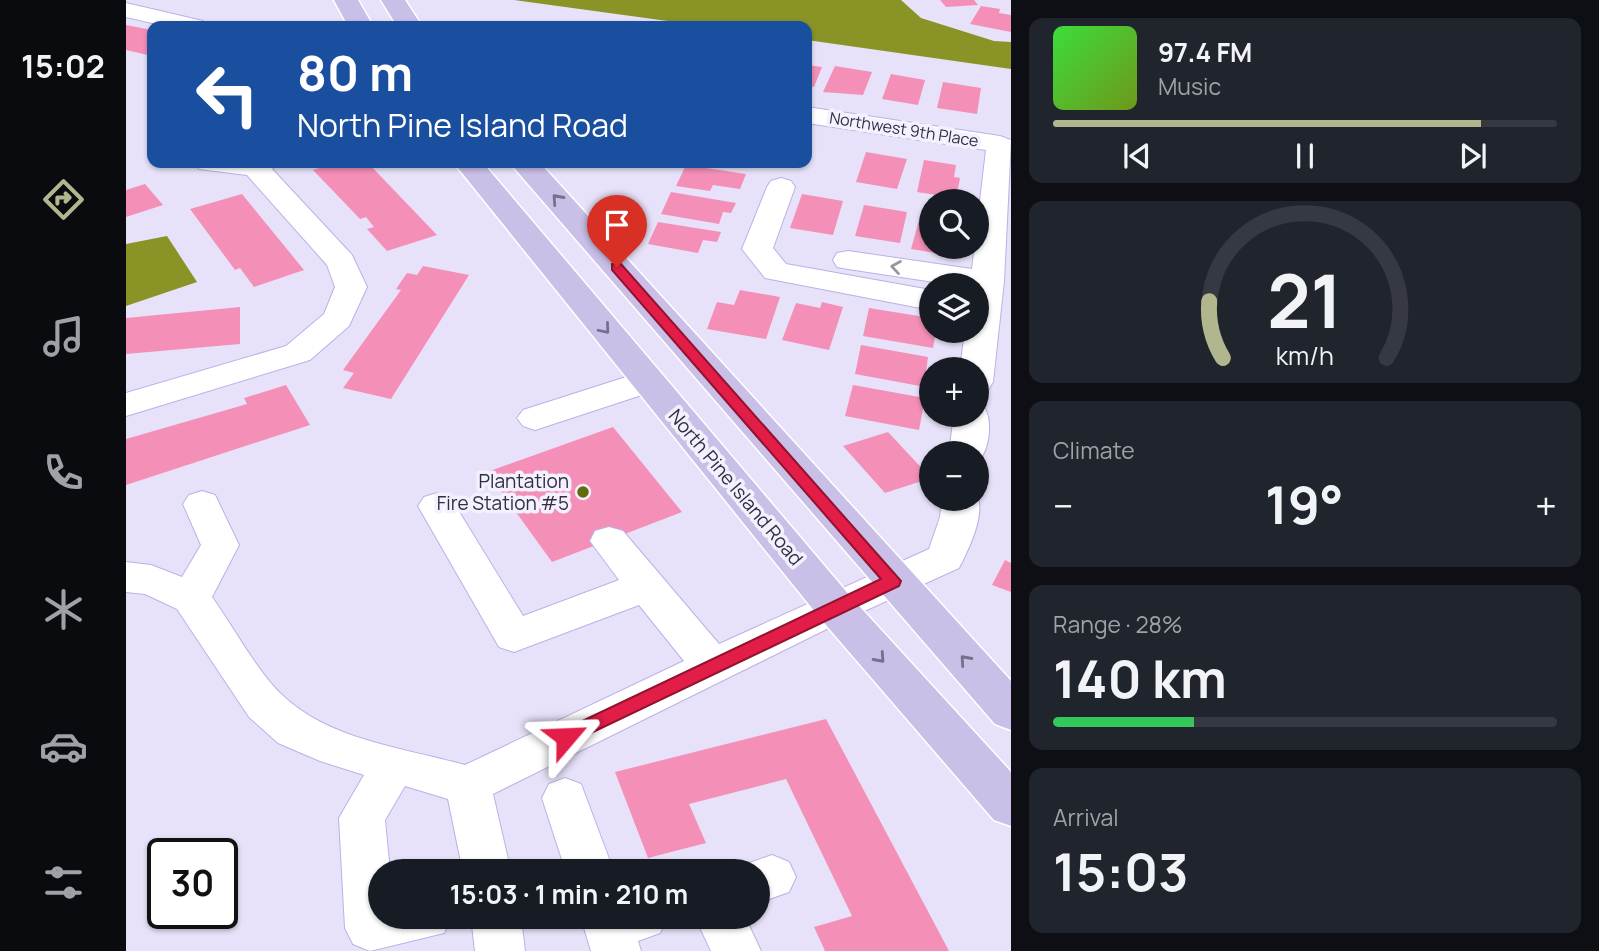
<!DOCTYPE html>
<meta charset="utf-8">
<style>
:root{--surface:#171b24;--page:#20242c;--text:#f1f3f6;--muted:#9ea1a6;--line:#363941;--accent:#b1b68e}
body{margin:0;font-family:Manrope,sans-serif;background:var(--page);color:var(--text);height:100vh;display:flex;flex-direction:column;font-size:26px;white-space:nowrap}
*{box-sizing:border-box;margin:0}
p{font-size:23px;color:var(--muted)}
.icon{flex:none;width:38px;height:38px;fill:none;stroke:currentColor;stroke-width:2;stroke-linecap:round;stroke-linejoin:round}
.map{position:relative;flex:1;overflow:hidden}
.drawer{display:flex;flex-direction:column;gap:18px;padding:18px;background:#0d0f14;width:588px}
.drawer>*{flex:none}
.guide{position:absolute;left:21px;top:21px;width:665px;height:147px;border-radius:14px;box-shadow:0 2px 5px #0004;background:#1a4fa0;color:#fff;overflow:hidden}
.buttons{position:absolute;left:793px;top:189px;display:grid;gap:14px}
.buttons a{display:grid;place-items:center;width:70px;height:70px;border-radius:50%;background:var(--surface);box-shadow:0 2px 5px #0004;font-size:35px}
.speed{position:absolute;left:21px;top:838px;display:flex;gap:14px;font-size:35px;font-weight:700;text-align:center}
.speed>*{display:grid;place-content:center;width:91px;height:91px;border-radius:50%;background:var(--surface);box-shadow:0 2px 5px #0004;line-height:1}
.speed .limit{border:4px solid #111;border-radius:10px;background:#fff;color:#111}
.pin{position:absolute;display:grid;place-items:center;width:60px;height:60px;color:#fff;margin:-72px -30px;border-radius:50% 50% 50% 0;rotate:-45deg;box-shadow:0 0 7px #0007}
.pin .icon{rotate:45deg}
.me{position:absolute;width:77px;margin:-38px;rotate:64deg;stroke-linejoin:round;filter:drop-shadow(0 0 5px #0008)}
.turn{display:flex;align-items:center;gap:24px;height:147px;padding:0 35px;font-size:32px}
.turn .icon{width:91px;height:91px;stroke-width:2.5}
.turn b{display:block;font-size:49px;line-height:60px}
.big{font-size:52px;font-weight:700;line-height:1.1}
.drawer .widget{flex:1;display:flex;flex-direction:column;justify-content:center;gap:10px;min-width:0;padding:0 24px;border-radius:14px;background:var(--page)}
.drawer .dial{align-items:center;gap:0}
.dial svg{height:182px;overflow:visible;fill:none;stroke:var(--line);stroke-width:7;stroke-linecap:round;text-anchor:middle}
.dial text{fill:var(--text);stroke:none}
.song{display:flex;align-items:center;gap:21px}
.cover{width:84px;height:84px;border-radius:10px;background:linear-gradient(135deg,hsl(120 70% 55%),hsl(80 70% 35%))}
.played{height:7px;border-radius:4px;background:linear-gradient(90deg,var(--accent) 85%,var(--line) 85%)}
.keys{display:flex;justify-content:space-around;direction:ltr}
.heat{display:flex;justify-content:space-between;align-items:center;font-size:38px;direction:ltr}
.charge{height:10px;border-radius:5px;background:linear-gradient(90deg,#34c759 28%,var(--line) 0)}
.trip{position:absolute;left:242px;top:859px;width:402px;height:70px;border-radius:35px;background:var(--surface);box-shadow:0 2px 5px #0004;font-weight:700;line-height:70px;text-align:center}
main{display:flex;flex:1;min-height:0}
.dock{display:flex;flex-direction:column;width:126px;justify-content:space-around;align-items:center;background:#090b0e;color:var(--muted)}
.dock .icon{width:49px;height:49px}
.dock .on{color:var(--accent)}
.dock b{font-size:32px;color:var(--text)}
.map>svg:first-child{display:block}
.water{fill:#899326}
.building{fill:#f490b8}
.lines{fill:none;stroke-linecap:round;stroke-linejoin:round}
.minor-casing{stroke:#bcb0e6;stroke-width:2}
.major-casing{stroke:#fff;stroke-width:3}
.minor{fill:#fff;fill-rule:evenodd}
.major{fill:#c9bfe7;fill-rule:evenodd}
.oneway{stroke:#766f8d}
.oneway2{stroke:#9896a1}
.route{fill:#e11d48;stroke:#92132f;stroke-width:2}
.poi-dot{fill:#636b0f;stroke:#f3f1fd;stroke-width:2.5}
.labels{text-anchor:middle;stroke-width:7;stroke-linejoin:round;paint-order:stroke}
.far-street-label{font-size:16px;fill:#322d43;stroke:#f3f1fd}
.poi-label{font-size:19px;fill:#322d43;stroke:#f3f1fd;text-anchor:end}
.street-label{font-size:19px;fill:#322d43;stroke:#f3f1fd}
</style>
<main>
<nav class="dock">
<b>15:02</b>
<svg class="icon on" aria-label="directions" viewBox="0 0 24 24"><path d="M12 3l9 9-9 9-9-9zM9 14v-3h6M13 9l2 2-2 2"/></svg>
<svg class="icon" aria-label="music" viewBox="0 0 24 24"><path d="M9 18V5l10-2v13"/><circle cx="6" cy="18" r="3"/><circle cx="16" cy="16" r="3"/></svg>
<svg class="icon" aria-label="phone" viewBox="0 0 24 24"><path d="M5 4h4l2 5-3 2q2 4 5 5l2-3 5 2v4C11 20 4 13 5 4z"/></svg>
<svg class="icon" aria-label="climate" viewBox="0 0 24 24"><path d="M12 3v18M4 7l16 10M4 17L20 7"/></svg>
<svg class="icon" aria-label="car" viewBox="0 0 24 24"><path d="M5 17H2v-5l4-1 3-4h7l3 4 3 1v5h-3M9 17h6M6 11h13"/><circle cx="7" cy="17" r="2"/><circle cx="17" cy="17" r="2"/></svg>
<svg class="icon" aria-label="filters" viewBox="0 0 24 24"><path d="M4 7h16M4 17h16"/><circle cx="9" cy="7" r="2"/><circle cx="15" cy="17" r="2"/></svg>
</nav>
<div class="map">
<svg width="885" height="951" viewBox="0 0 885 951">
<rect width="100%" height="100%" fill="#e7e2f9"/>
<!-- water -->
<g class="water">
<path d="M388 0H775L795 18 868 41 885 42V69L681 40V26H578Z"/>
<path d="M41 236 71 282 0 306V244Z"/>
</g>
<!-- building -->
<g class="building">
<path d="M814 0H848L852 5 820 7Z"/>
<path d="M855 6 874 9 873 13 885 15V32L844 24Z"/>
<path d="M0 25 26 30V56L0 50Z"/>
<path d="M681 65 696 67 688 87 681 86Z"/>
<path d="M709 66 746 72 737 95 697 92Z"/>
<path d="M765 74 799 80 792 105 756 99Z"/>
<path d="M817 82 855 88 851 114 811 108Z"/>
<path d="M740 152 781 159 771 189 730 182Z"/>
<path d="M798 160 830 165 828 177 834 178 830 198 791 192Z"/>
<path d="M193 163H242L311 235 261 251 241 229 248 227 240 217 234 219 187 170 197 167Z"/>
<path d="M560 165 620 174 614 189 587 185 584 191 550 186Z"/>
<path d="M19 184 37 205 0 217V190Z"/>
<path d="M545 192 610 203 605 213 597 212 593 224 535 214Z"/>
<path d="M116 194 178 270 128 287 114 268 109 270 64 209Z"/>
<path d="M676 194 717 201 707 235 664 228Z"/>
<path d="M738 205 781 212 774 243 729 236Z"/>
<path d="M795 213 805 215V247H830L828 256 785 249Z"/>
<path d="M532 222 595 232 591 242 577 240 572 253 522 244Z"/>
<path d="M297 266 343 275 265 399 217 388 228 373 217 370 275 290 270 289 281 273 291 275Z"/>
<path d="M614 290 654 297 640 339 581 329 591 302 608 305Z"/>
<path d="M696 302 717 307 703 350 656 340 670 303 694 308Z"/>
<path d="M114 307V344L0 354V318Z"/>
<path d="M743 308 805 318V331H810L807 348 737 336Z"/>
<path d="M735 345 802 357 800 372 805 373V388L729 374Z"/>
<path d="M160 385 184 425 0 485V439L121 404 118 398Z"/>
<path d="M727 385 799 398 793 430 719 416Z"/>
<path d="M487 427 556 512 426 562 361 472Z"/>
<path d="M762 432 805 478 759 493 717 446Z"/>
<path d="M879 560 885 563V592L866 585Z"/>
<path d="M700 719 823 951H699L688 927 726 916 660 779 563 804 580 843 522 858 489 772Z"/>
</g>
<g class="lines">
<!-- minor casing -->
<g class="minor-casing">
<g id="minor">
<path d="M0 3 77 21 80 26H39L0 17Z"/>
<path d="M681 107 874 136 885 140 878 281 867 382 862 390 850 393V369H834L839 331H850V285H828L722 269 711 267 707 260 711 253 722 251 846 269 860 150 681 123Z"/>
<path d="M69 163H152L146 169 226 255 241 287 223 326 184 360 0 416V393L160 346 198 314 209 287 201 265 121 175 73 169Z"/>
<path d="M655 178 665 181 669 187 647 248 660 264 805 290V310L639 278 616 249 641 187 645 181Z"/>
<path d="M522 370 534 373 539 381 534 389 409 430 397 426 391 418 397 410Z"/>
<path d="M850 405 858 407C867 420 864 453 850 463V453H823L828 415H850Z"/>
<path d="M76 491 89 495 113 545 86 597C106 625 131 671 155 694 202 740 278 748 339 765L558 661 513 605 388 652 373 647 292 506 298 497 311 493 324 497 397 616 493 580 464 541 469 531 483 527 497 531 593 644 803 549 814 517 816 499H850V494C861 512 842 551 833 568L723 618 367 794 385 872H337L322 799 279 786 259 820 264 872H254V917H326L318 933 244 951 227 944 219 928 213 818 238 775 194 761 152 743 123 717 51 609 19 594 0 592V562L25 565 56 577 75 545 57 504 63 495Z"/>
<path d="M439 778 455 784 488 872H440L416 798 423 784Z"/>
<path d="M646 855 663 862 670 877 663 892 632 903V872H612L615 866Z"/>
<path d="M345 917H395L399 951H349Z"/>
<path d="M463 917H542L534 933 512 941 515 951H465L458 928Z"/>
<path d="M569 917H619L635 951H585Z"/>
</g>
</g>
<!-- major casing -->
<g class="major-casing">
<g id="major">
<path d="M208 0H232L247 26H222Z"/>
<path d="M255 0H279L296 26H271Z"/>
<path d="M328 163H357L724 596 885 772V826L868 820 694 618Z"/>
<path d="M384 163H414L885 681V730L869 724Z"/>
</g>
</g>
<!-- minor -->
<use href="#minor" class="minor"/>
<!-- major -->
<use href="#major" class="major"/>
</g>
<!-- one-way arrows -->
<defs><path id="oneway-chevron" d="M-2-3.5L2.5 0L-2 3.5" fill="none" stroke-width="1.6" stroke-linecap="round" stroke-linejoin="round" transform="scale(1.75)"/></defs>
<g class="oneway">
<use href="#oneway-chevron" transform="translate(431 199) rotate(-132)"/>
<use href="#oneway-chevron" transform="translate(479 329) rotate(50)"/>
<use href="#oneway-chevron" transform="translate(754 658) rotate(48)"/>
<use href="#oneway-chevron" transform="translate(839 660) rotate(-132)"/>
</g>
<use class="oneway2" href="#oneway-chevron" transform="translate(770 267) rotate(-171)"/>
<!-- route -->
<path class="route" d="M486 264H495L775 581 773 586 440 745 433 743 431 737 433 732 755 579 486 270Z"/>
<!-- markers -->
<circle class="poi-dot" cx="457" cy="492" r="7"/>
<g class="labels">
<!-- far-street labels -->
<g class="far-street-label">
<text transform="translate(778 129) rotate(9)" y="6">Northwest 9th Place</text>
</g>
<!-- poi labels -->
<g class="poi-label">
<text x="443" y="488">Plantation<tspan x="443" dy="22">Fire Station #5</tspan></text>
</g>
<!-- street labels -->
<g class="street-label">
<text transform="translate(610 487) rotate(50)" y="7">North Pine Island Road</text>
</g>
</g>
</svg>
<div class="buttons">
<a><svg class="icon" aria-label="search" viewBox="0 0 24 24"><circle cx="10" cy="10" r="6"/><path d="M15 15l6 6"/></svg></a>
<a><svg class="icon" aria-label="layers" viewBox="0 0 24 24"><path d="M12 4l9 5-9 5-9-5zM3 14l9 5 9-5"/></svg></a>
<a>+</a>
<a>−</a>
</div>
<div class="speed"><div class="limit">30</div></div>
<div class="pin" style="left:491px;top:267px;background:#d93025"><svg class="icon" aria-label="arrive" viewBox="0 0 24 24"><path d="M6 21V4h12l-3 4 3 4H6"/></svg></div>
<svg class="me" style="left:440px;top:737px" viewBox="-20 -20 40 40"><path d="M0-17L14 15 0 8-14 15z" fill="#e11d48" stroke="#fff" stroke-width="4"/></svg>
<div class="trip">15:03 · 1 min · 210 m</div>
<div class="guide">
<div class="turn"><svg class="icon" aria-label="left" viewBox="0 0 24 24"><path d="M17 20v-9H6M10 6l-5 5 5 5"/></svg><div><b>80 m</b>North Pine Island Road</div></div>
</div>
</div>
<section class="drawer">
<div class="widget">
<div class="song"><i class="cover"></i><div><b>97.4 FM</b><p>Music</p></div></div>
<div class="played"></div>
<div class="keys"><svg class="icon" aria-label="previous" viewBox="0 0 24 24"><path d="M18 5L8 12l10 7zM5 5v14"/></svg><svg class="icon" aria-label="pause" viewBox="0 0 24 24"><path d="M8 5v14M16 5v14"/></svg><svg class="icon" aria-label="next" viewBox="0 0 24 24"><path d="M6 5l10 7-10 7zM19 5v14"/></svg></div>
</div>
<div class="widget dial"><svg viewBox="0 0 100 80">
<path d="M14 69A42 42 0 1 1 86 69"/>
<path d="M14 69A42 42 0 0 1 8 44" stroke="#b1b68e"/>
<text x="50" y="56" font-size="32" font-weight="700">21</text>
<text x="50" y="72" font-size="11">km/h</text>
</svg></div>
<div class="widget"><p>Climate</p>
<div class="heat"><a>−</a><b class="big">19°</b><a>+</a></div>
</div>
<div class="widget"><p>Range · 28%</p><b class="big">140 km</b><div class="charge"></div></div>
<div class="widget"><p>Arrival</p><b class="big">15:03</b></div>
</section>
</main>
